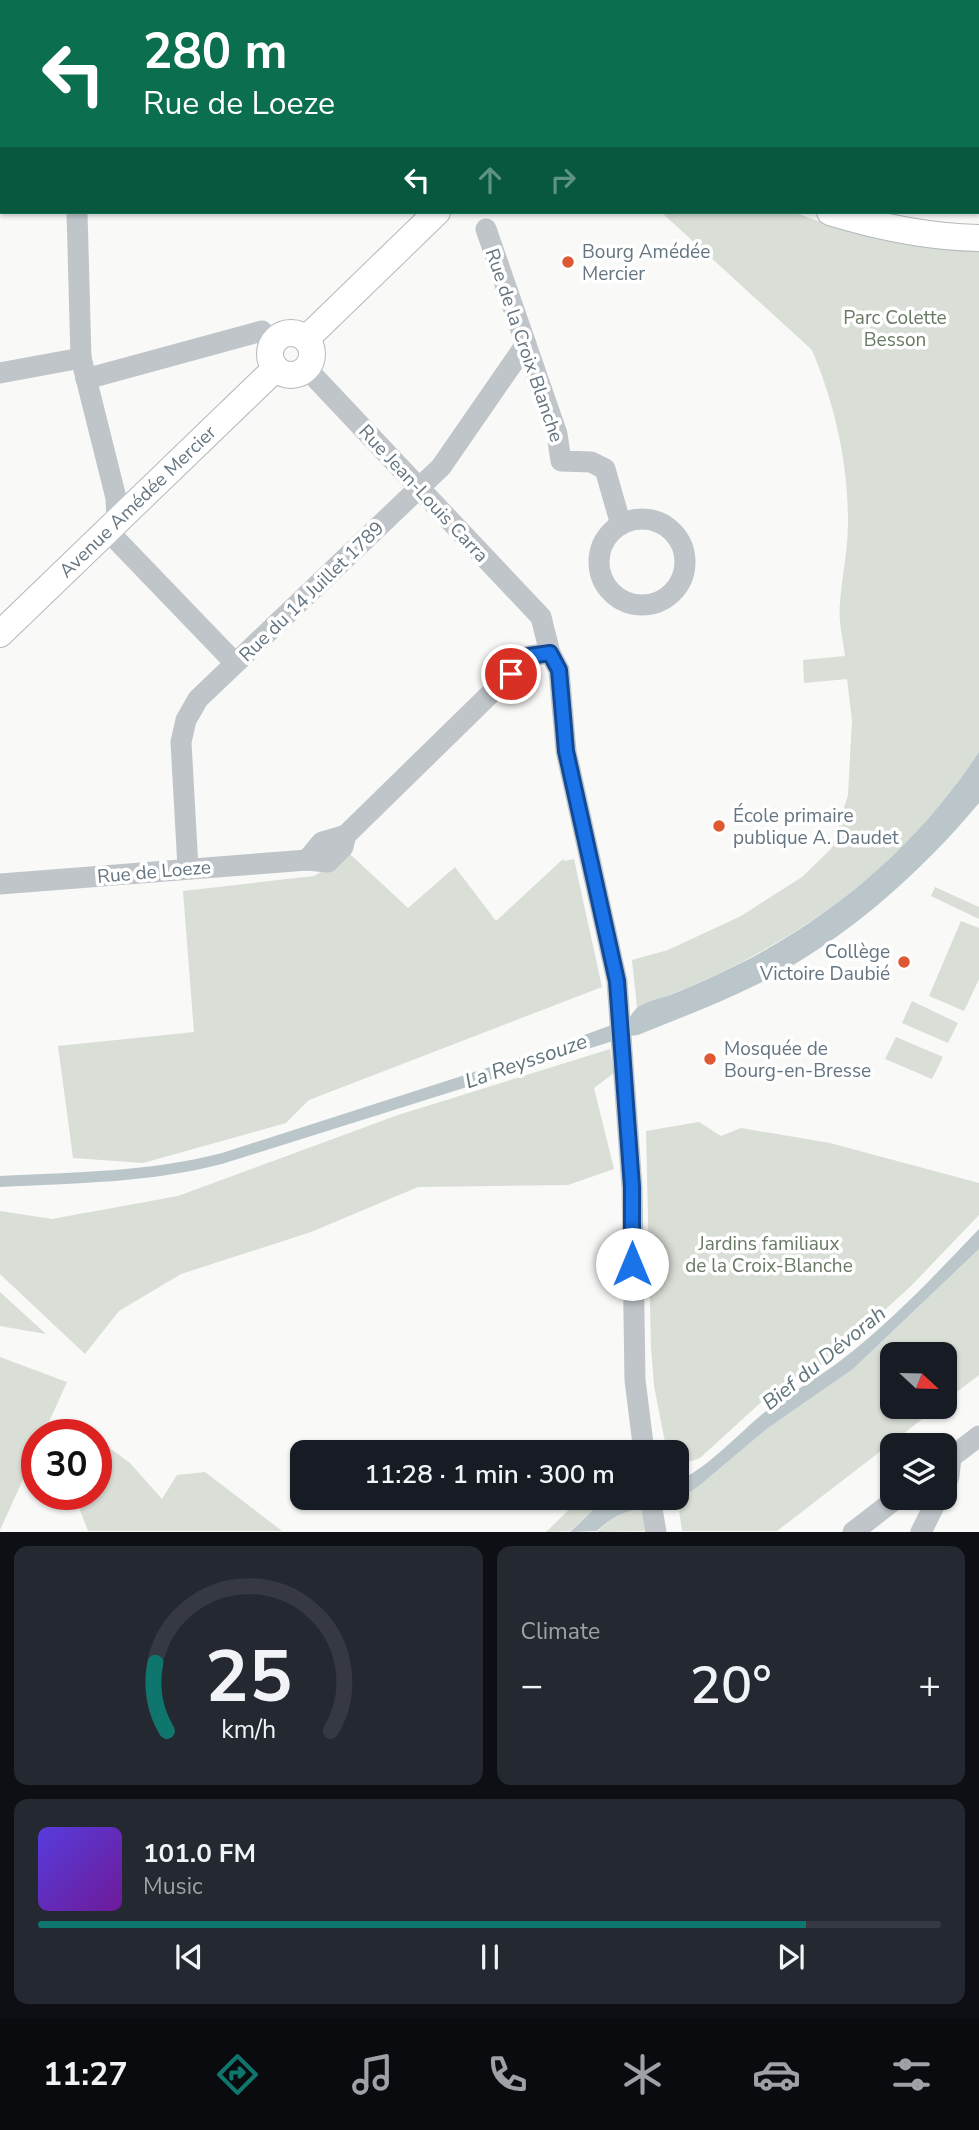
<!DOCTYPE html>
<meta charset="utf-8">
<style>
:root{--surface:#171b24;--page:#242831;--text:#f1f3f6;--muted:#9ea1a6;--line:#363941;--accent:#0f766e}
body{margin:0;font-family:"Nunito Sans",sans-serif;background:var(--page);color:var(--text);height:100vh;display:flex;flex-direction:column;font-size:26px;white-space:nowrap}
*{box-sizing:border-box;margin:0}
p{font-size:23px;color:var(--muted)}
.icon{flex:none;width:38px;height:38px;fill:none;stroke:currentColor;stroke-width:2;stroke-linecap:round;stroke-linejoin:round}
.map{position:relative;height:1532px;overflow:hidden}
.panel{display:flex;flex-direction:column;gap:14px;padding:14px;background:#0d0f14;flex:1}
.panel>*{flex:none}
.hud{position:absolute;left:0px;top:0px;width:980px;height:214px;box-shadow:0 2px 5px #0004;background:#0b6e4f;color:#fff;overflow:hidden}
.needle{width:46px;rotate:112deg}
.buttons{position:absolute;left:880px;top:1342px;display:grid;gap:14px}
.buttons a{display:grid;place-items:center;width:77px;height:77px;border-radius:14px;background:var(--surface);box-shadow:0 2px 5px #0004;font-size:35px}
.speed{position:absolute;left:21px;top:1419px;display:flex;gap:14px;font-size:35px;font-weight:700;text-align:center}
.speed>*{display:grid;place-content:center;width:91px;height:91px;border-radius:50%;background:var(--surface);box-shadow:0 2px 5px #0004;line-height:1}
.speed .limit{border:10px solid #d22;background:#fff;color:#111}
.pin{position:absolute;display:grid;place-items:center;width:60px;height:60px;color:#fff;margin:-30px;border:4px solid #fff;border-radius:50%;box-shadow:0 2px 7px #0007}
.me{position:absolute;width:77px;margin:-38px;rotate:0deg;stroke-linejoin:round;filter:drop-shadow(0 0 5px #0008)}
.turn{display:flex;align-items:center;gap:24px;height:147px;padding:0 28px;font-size:32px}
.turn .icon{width:91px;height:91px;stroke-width:2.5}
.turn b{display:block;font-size:49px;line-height:60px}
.lanes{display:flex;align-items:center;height:66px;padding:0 28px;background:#0003;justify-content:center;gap:35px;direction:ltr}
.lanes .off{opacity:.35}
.big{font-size:52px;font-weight:600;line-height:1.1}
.panel .tile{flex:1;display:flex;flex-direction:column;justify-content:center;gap:10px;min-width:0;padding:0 24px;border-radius:14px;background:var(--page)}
.panel .dial{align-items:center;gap:0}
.dial svg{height:182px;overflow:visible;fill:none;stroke:var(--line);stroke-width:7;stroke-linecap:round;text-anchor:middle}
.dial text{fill:var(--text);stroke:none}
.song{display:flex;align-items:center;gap:21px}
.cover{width:84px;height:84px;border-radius:10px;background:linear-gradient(135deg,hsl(250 70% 55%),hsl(280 70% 35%))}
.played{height:7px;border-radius:4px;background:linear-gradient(90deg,var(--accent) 85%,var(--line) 85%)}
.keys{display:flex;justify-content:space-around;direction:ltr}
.heat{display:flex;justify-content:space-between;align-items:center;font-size:38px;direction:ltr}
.panel .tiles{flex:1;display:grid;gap:14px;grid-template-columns:1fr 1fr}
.tile:last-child{grid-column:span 2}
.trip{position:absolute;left:290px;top:1440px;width:399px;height:70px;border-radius:14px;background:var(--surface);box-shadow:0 2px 5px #0004;font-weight:600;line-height:70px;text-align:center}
.dock{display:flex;height:112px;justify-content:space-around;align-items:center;background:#090b0e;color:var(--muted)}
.dock .icon{width:49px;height:49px}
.dock .current{color:var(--accent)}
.dock b{font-size:32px;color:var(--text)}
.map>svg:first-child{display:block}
.green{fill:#d9ded6}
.water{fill:#bac6ca}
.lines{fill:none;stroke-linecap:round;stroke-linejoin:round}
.major-casing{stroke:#b4b9bd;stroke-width:28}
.minor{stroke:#c0c5c9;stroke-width:21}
.major{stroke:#fff;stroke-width:26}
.route-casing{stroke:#114b97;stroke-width:18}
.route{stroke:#1a73e8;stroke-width:12}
.poi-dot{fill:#de5832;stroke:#fff;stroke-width:2.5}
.labels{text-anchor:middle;stroke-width:7;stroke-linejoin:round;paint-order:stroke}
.poi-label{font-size:19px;fill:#657581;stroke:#fff;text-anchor:start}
.park-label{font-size:19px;fill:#687964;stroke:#fff}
.street-label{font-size:19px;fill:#657581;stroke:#fff}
.water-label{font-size:21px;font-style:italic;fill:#60747b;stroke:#fff}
</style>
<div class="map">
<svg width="979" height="1532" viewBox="0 0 979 1532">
<rect width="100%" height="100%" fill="#f9f9f7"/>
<!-- green -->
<g class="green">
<path d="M661 212H793L838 228 868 236 979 249V752C893 882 780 954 637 1008L632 960 668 950 741 916 802 877 831 849 848 795 852 720 847 679 804 683 803 660 845 656C843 639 838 620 840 603 842 576 848 550 848 522 848 462 835 405 812 350Z"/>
<path d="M350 854 408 908 455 867 496 921 563 859 565 861 574 859 602 987 309 1100 286 1123 143 1163 73 1158 58 1046 194 1032 183 891 314 876Z"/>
<path d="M935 887 979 907V919L931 896Z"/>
<path d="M961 921 979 928V979L964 1011 929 996Z"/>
<path d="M912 1001 958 1023 948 1043 902 1023Z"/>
<path d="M896 1037 943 1057 932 1079 885 1059Z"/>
<path d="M610 1049 614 1073 594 1088 614 1169 568 1185 418 1187 311 1232 181 1274 119 1311 85 1354 0 1274V1211L52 1219 178 1196 398 1115Z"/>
<path d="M699 1122 721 1136 741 1128 830 1143 979 1183V1215L911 1286 832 1358 770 1394 700 1458 677 1466V1452H667L654 1386 651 1347 646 1131Z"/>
<path d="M979 1249V1375L945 1401V1354H892V1407H938L777 1531H682L677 1496 692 1491 700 1485 768 1428 853 1369Z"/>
<path d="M0 1292 46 1334 0 1326Z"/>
<path d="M0 1357 67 1382 43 1435H37V1449L0 1530Z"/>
<path d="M99 1440 130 1463 162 1499 177 1475 205 1472 282 1531H88L74 1495 96 1494V1442Z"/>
<path d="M581 1498H611L599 1504 570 1531 546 1532Z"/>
<path d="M646 1508 648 1531 597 1532C612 1517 625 1510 646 1508Z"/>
</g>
<!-- water -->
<g class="water">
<path d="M979 752V803C918 876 842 943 756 985 718 1004 677 1019 638 1035L629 1036 222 1164C149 1183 75 1183 0 1187V1176C75 1172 150 1172 222 1153L543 1050 628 1019C631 1016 634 1010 638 1007 648 1001 662 998 673 994 700 983 725 971 751 958 845 907 920 841 979 752Z"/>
<path d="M979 1229V1249L853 1369 768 1428 700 1485 692 1491 677 1496V1481C705 1471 741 1431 765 1412 790 1392 819 1378 844 1358 893 1320 936 1274 979 1229Z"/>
<path d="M611 1498H644L646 1508C625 1510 612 1517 597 1531L570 1532 599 1504Z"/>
</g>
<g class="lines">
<!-- major casing -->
<g class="major-casing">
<g id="major">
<path d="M524 0 526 2"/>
<path d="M560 0 562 2"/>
<path d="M655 2 656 0"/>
<path d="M830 212C879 227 928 237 979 238"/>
<circle cx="291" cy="354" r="21"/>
<path d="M306 339 437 212"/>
<path d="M0 634 275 369"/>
</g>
</g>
<!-- minor -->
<g class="minor">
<path d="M70 0 71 2"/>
<path d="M231 0V2"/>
<path d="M77 212 81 358 116 498 117 520"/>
<path d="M486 229 557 434 561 461 591 462 605 469 621 525"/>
<path d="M307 369 541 617 550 653 559 670 566 751 617 981 632 1187 635 1380 644 1452"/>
<path d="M0 373 81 358"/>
<path d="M86 379 262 331 273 343"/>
<circle cx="642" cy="562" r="43"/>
<path d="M107 530 235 663"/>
<path d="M307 860 322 842 346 835"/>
<path d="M188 868 181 742 186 720 198 699 441 467 526 344"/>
<path d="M0 884 307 860 328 862 343 847 346 835 529 656 550 653"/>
<path d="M945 1462 979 1436"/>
<path d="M945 1484 949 1476 951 1457"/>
<path d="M650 1498 656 1532"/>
<path d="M853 1532 897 1498"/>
<path d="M921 1532 938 1498"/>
</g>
<!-- major -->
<use href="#major" class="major"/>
</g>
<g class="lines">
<!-- route casing -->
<g class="route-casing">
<path id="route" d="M511 674 529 656 550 653 559 670 566 751 617 981 632 1187V1264"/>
</g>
<!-- route -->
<use href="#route" class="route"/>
</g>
<!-- markers -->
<g class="poi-dot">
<circle cx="568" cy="262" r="7"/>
<circle cx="719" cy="826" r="7"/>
<circle cx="904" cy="962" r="7"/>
<circle cx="710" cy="1059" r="7"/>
</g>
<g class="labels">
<!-- poi labels -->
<g class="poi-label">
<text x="582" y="258">Bourg Amédée<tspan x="582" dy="22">Mercier</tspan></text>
<text x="733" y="822">École primaire<tspan x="733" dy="22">publique A. Daudet</tspan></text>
<text x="890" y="958" text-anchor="end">Collège<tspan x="890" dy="22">Victoire Daubié</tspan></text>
<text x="724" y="1055">Mosquée de<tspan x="724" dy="22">Bourg-en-Bresse</tspan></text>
</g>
<!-- park labels -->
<g class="park-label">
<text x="895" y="324">Parc Colette<tspan x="895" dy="22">Besson</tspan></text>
<text x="769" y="1250">Jardins familiaux<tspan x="769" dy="22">de la Croix-Blanche</tspan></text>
</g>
<!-- street labels -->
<g class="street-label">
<text transform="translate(525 345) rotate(71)" y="7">Rue de la Croix Blanche</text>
<text transform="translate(424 493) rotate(47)" y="7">Rue Jean-Louis Carra</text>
<text transform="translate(137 501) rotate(-44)" y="7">Avenue Amédée Mercier</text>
<text transform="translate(311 591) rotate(-44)" y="7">Rue du 14 Juillet 1789</text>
<text transform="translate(154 871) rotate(-5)" y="7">Rue de Loeze</text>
</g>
<!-- water labels -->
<g class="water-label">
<text transform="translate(526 1061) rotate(-19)" y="7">La Reyssouze</text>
<text transform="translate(824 1358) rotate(-39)" y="7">Bief du Dévorah</text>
</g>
</g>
</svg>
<div class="buttons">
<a><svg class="needle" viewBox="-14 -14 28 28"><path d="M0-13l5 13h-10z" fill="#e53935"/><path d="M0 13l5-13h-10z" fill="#9ea1a6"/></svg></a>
<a><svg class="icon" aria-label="layers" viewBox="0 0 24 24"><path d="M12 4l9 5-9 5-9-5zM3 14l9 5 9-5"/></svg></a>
</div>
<div class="speed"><div class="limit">30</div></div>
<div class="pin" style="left:511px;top:674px;background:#d93025"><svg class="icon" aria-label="arrive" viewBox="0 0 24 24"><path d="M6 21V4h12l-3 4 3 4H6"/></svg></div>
<svg class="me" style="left:632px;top:1264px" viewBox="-20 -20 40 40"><circle r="19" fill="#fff"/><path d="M0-13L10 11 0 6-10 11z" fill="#1a73e8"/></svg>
<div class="trip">11:28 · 1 min · 300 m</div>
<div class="hud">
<div class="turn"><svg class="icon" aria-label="left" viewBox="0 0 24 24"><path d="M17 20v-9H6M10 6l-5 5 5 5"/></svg><div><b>280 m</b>Rue de Loeze</div></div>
<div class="lanes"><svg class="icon" aria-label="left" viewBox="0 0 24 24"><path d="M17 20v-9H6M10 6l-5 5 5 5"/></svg><svg class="icon off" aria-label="ahead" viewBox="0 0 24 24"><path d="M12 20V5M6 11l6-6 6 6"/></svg><svg class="icon off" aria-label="right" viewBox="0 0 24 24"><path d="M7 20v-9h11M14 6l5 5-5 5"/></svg></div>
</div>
</div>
<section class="panel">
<div class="tiles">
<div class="tile dial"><svg viewBox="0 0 100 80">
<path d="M14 69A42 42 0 1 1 86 69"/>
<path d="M14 69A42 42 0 0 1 9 39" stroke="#0f766e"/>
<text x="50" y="56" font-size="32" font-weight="700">25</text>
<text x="50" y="72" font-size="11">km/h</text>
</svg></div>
<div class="tile"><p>Climate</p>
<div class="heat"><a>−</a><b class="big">20°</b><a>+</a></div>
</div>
<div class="tile">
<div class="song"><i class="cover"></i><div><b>101.0 FM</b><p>Music</p></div></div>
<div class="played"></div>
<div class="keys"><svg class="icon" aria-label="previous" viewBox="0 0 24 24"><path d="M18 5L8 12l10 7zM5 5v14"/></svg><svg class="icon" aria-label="pause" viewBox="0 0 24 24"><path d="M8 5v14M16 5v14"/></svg><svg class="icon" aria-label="next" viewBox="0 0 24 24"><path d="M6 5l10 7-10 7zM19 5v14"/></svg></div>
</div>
</div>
</section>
<nav class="dock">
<b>11:27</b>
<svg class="icon current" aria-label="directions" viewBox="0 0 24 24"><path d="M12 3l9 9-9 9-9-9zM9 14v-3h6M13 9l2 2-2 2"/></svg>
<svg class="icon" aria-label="music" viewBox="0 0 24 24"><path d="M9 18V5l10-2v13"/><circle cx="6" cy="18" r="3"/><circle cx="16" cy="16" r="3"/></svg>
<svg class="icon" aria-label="phone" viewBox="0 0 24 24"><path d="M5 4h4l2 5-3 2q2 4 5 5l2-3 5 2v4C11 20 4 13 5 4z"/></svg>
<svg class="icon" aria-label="climate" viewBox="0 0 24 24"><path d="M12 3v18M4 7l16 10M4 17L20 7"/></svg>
<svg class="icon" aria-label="car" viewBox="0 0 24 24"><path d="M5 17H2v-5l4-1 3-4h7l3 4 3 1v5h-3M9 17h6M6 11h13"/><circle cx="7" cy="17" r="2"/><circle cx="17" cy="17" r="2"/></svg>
<svg class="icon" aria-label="filters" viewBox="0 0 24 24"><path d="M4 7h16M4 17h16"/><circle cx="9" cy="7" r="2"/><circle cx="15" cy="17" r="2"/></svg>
</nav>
